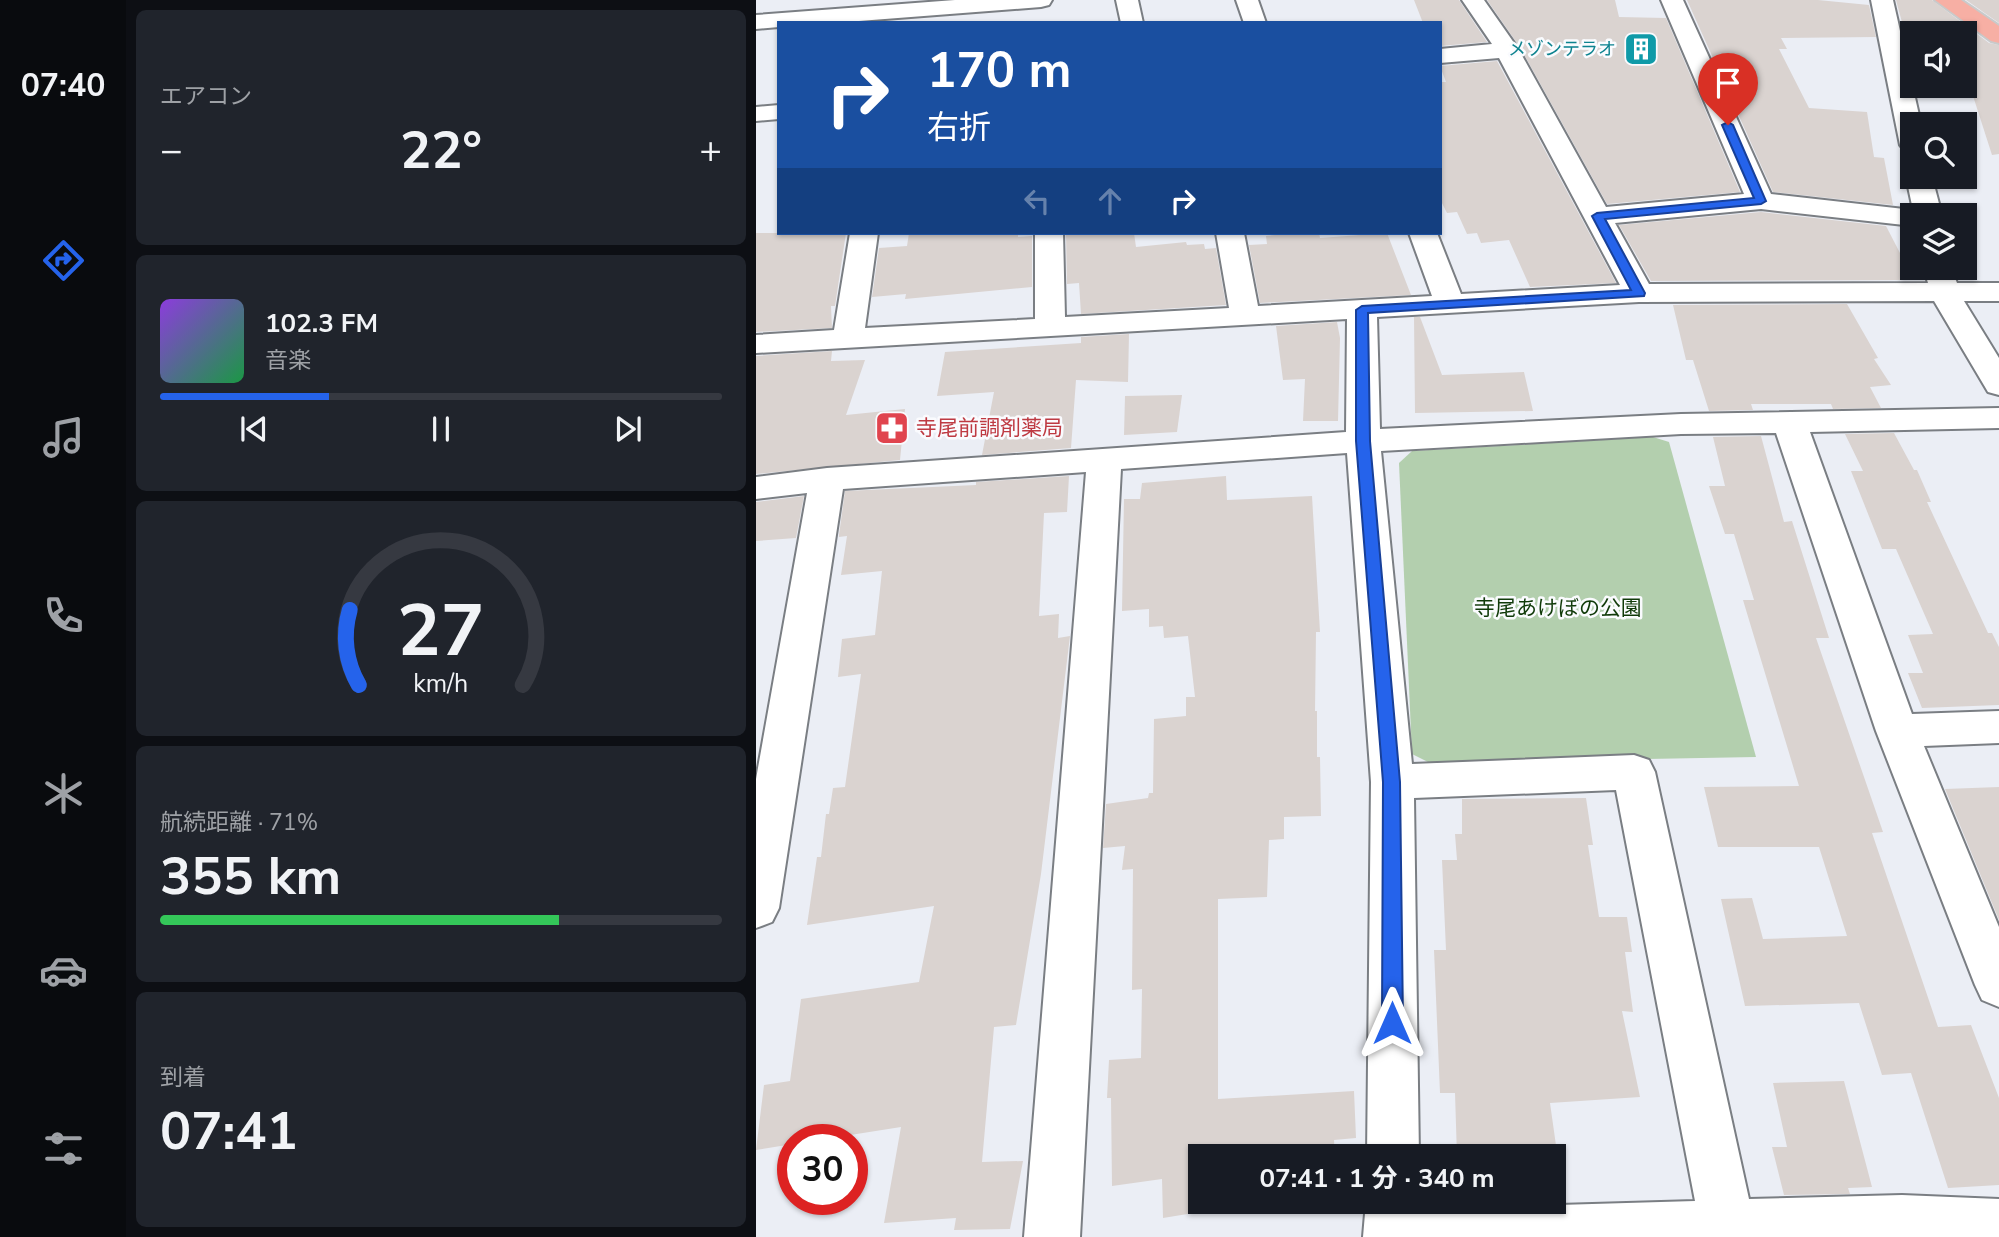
<!DOCTYPE html>
<html lang="ja">
<meta charset="utf-8">
<style>
:root{--surface:#171b24;--page:#20242c;--text:#f1f3f6;--muted:#9ea1a6;--line:#363941;--accent:#2563eb}
body{margin:0;font-family:"Nunito Sans","Noto Sans JP",sans-serif;background:var(--page);color:var(--text);height:100vh;display:flex;flex-direction:column;font-size:26px;white-space:nowrap}
*{box-sizing:border-box;margin:0}
p{font-size:23px;color:var(--muted)}
.icon{flex:none;width:38px;height:38px;fill:none;stroke:currentColor;stroke-width:2;stroke-linecap:round;stroke-linejoin:round}
.map{position:relative;flex:1;overflow:hidden}
.details{display:flex;flex-direction:column;gap:10px;padding:10px;background:#0d0f14;width:630px}
.details>*{flex:none}
.top-card{position:absolute;left:21px;top:21px;width:665px;height:214px;border-radius:0px;box-shadow:0 2px 5px #0004;background:#1a4fa0;color:#fff;overflow:hidden}
.buttons{position:absolute;left:1144px;top:21px;display:grid;gap:14px}
.buttons a{display:grid;place-items:center;width:77px;height:77px;border-radius:0px;background:var(--surface);box-shadow:0 2px 5px #0004;font-size:35px}
.speed{position:absolute;left:21px;top:1124px;display:flex;gap:14px;font-size:35px;font-weight:700;text-align:center}
.speed>*{display:grid;place-content:center;width:91px;height:91px;border-radius:50%;background:var(--surface);box-shadow:0 2px 5px #0004;line-height:1}
.speed .limit{border:10px solid #d22;background:#fff;color:#111}
.pin{position:absolute;display:grid;place-items:center;width:60px;height:60px;color:#fff;margin:-72px -30px;border-radius:50% 50% 50% 0;rotate:-45deg;box-shadow:0 0 7px #0007}
.pin .icon{rotate:45deg}
.me{position:absolute;width:77px;margin:-38px;rotate:0deg;stroke-linejoin:round;filter:drop-shadow(0 0 5px #0008)}
.turn{display:flex;align-items:center;gap:24px;height:147px;padding:0 35px;font-size:32px}
.turn .icon{width:91px;height:91px;stroke-width:2.5}
.turn b{display:block;font-size:49px;line-height:60px}
.lanes{display:flex;align-items:center;height:66px;padding:0 35px;background:#0003;justify-content:center;gap:35px;direction:ltr}
.lanes .off{opacity:.35}
.big{font-size:52px;font-weight:700;line-height:1.1}
.details .tile{flex:1;display:flex;flex-direction:column;justify-content:center;gap:10px;min-width:0;padding:0 24px;border-radius:10px;background:var(--page)}
.details .dial{align-items:center;gap:0}
.dial svg{height:182px;overflow:visible;fill:none;stroke:var(--line);stroke-width:7;stroke-linecap:round;text-anchor:middle}
.dial text{fill:var(--text);stroke:none}
.song{display:flex;align-items:center;gap:21px}
.cover{width:84px;height:84px;border-radius:10px;background:linear-gradient(135deg,hsl(270 70% 55%),hsl(140 70% 35%))}
.played{height:7px;border-radius:4px;background:linear-gradient(90deg,var(--accent) 30%,var(--line) 30%)}
.keys{display:flex;justify-content:space-around;direction:ltr}
.heat{display:flex;justify-content:space-between;align-items:center;font-size:38px;direction:ltr}
.charge{height:10px;border-radius:5px;background:linear-gradient(90deg,#34c759 71%,var(--line) 0)}
.trip{position:absolute;left:432px;top:1144px;width:378px;height:70px;border-radius:0px;background:var(--surface);box-shadow:0 2px 5px #0004;font-weight:700;line-height:70px;text-align:center}
main{display:flex;flex:1;min-height:0}
.dock{display:flex;flex-direction:column;width:126px;justify-content:space-around;align-items:center;background:#090b0e;color:var(--muted)}
.dock .icon{width:49px;height:49px}
.dock .current{color:var(--accent)}
.dock b{font-size:32px;color:var(--text)}
.map>svg:first-child{display:block}
.green{fill:#b3cfae}
.building{fill:#dad3d0}
.lines{fill:none;stroke-linecap:round;stroke-linejoin:round}
.minor-casing{stroke:#7a7e83;stroke-width:4}
.major-casing{stroke:#c9caca;stroke-width:4}
.minor{fill:#fff;fill-rule:evenodd}
.major{fill:#f7afa4;fill-rule:evenodd}
.route{fill:#2563eb;stroke:#184099;stroke-width:2}
.labels{text-anchor:middle;stroke-width:5;stroke-linejoin:round;paint-order:stroke}
.far-culture-label{font-size:18px;fill:#0d838f;stroke:#fafbfe;text-anchor:end}
.health-label{font-size:21px;fill:#be3a42;stroke:#fafbfe;text-anchor:start}
.park-label{font-size:21px;fill:#103a09;stroke:#fafbfe}
</style>
<main>
<nav class="dock">
<b>07:40</b>
<svg class="icon current" aria-label="directions" viewBox="0 0 24 24"><path d="M12 3l9 9-9 9-9-9zM9 14v-3h6M13 9l2 2-2 2"/></svg>
<svg class="icon" aria-label="music" viewBox="0 0 24 24"><path d="M9 18V5l10-2v13"/><circle cx="6" cy="18" r="3"/><circle cx="16" cy="16" r="3"/></svg>
<svg class="icon" aria-label="phone" viewBox="0 0 24 24"><path d="M5 4h4l2 5-3 2q2 4 5 5l2-3 5 2v4C11 20 4 13 5 4z"/></svg>
<svg class="icon" aria-label="climate" viewBox="0 0 24 24"><path d="M12 3v18M4 7l16 10M4 17L20 7"/></svg>
<svg class="icon" aria-label="car" viewBox="0 0 24 24"><path d="M5 17H2v-5l4-1 3-4h7l3 4 3 1v5h-3M9 17h6M6 11h13"/><circle cx="7" cy="17" r="2"/><circle cx="17" cy="17" r="2"/></svg>
<svg class="icon" aria-label="filters" viewBox="0 0 24 24"><path d="M4 7h16M4 17h16"/><circle cx="9" cy="7" r="2"/><circle cx="15" cy="17" r="2"/></svg>
</nav>
<section class="details">
<div class="tile"><p>エアコン</p>
<div class="heat"><a>−</a><b class="big">22°</b><a>+</a></div>
</div>
<div class="tile">
<div class="song"><i class="cover"></i><div><b>102.3 FM</b><p>音楽</p></div></div>
<div class="played"></div>
<div class="keys"><svg class="icon" aria-label="previous" viewBox="0 0 24 24"><path d="M18 5L8 12l10 7zM5 5v14"/></svg><svg class="icon" aria-label="pause" viewBox="0 0 24 24"><path d="M8 5v14M16 5v14"/></svg><svg class="icon" aria-label="next" viewBox="0 0 24 24"><path d="M6 5l10 7-10 7zM19 5v14"/></svg></div>
</div>
<div class="tile dial"><svg viewBox="0 0 100 80">
<path d="M14 69A42 42 0 1 1 86 69"/>
<path d="M14 69A42 42 0 0 1 10 36" stroke="#2563eb"/>
<text x="50" y="56" font-size="32" font-weight="700">27</text>
<text x="50" y="72" font-size="11">km/h</text>
</svg></div>
<div class="tile"><p>航続距離 · 71%</p><b class="big">355 km</b><div class="charge"></div></div>
<div class="tile"><p>到着</p><b class="big">07:41</b></div>
</section>
<div class="map">
<svg width="1243" height="1237" viewBox="0 0 1243 1237">
<rect width="100%" height="100%" fill="#ebeef5"/>
<!-- green -->
<path class="green" d="M897 437 913 442 1000 757 674 763 656 754 643 463 656 451Z"/>
<!-- building -->
<g class="building">
<path d="M658 0H703L731 42 684 46V23H667Z"/>
<path d="M731 0H859L863 17 910 18 984 192 851 204 765 49Z"/>
<path d="M931 0H1062L1113 5 1120 37 1025 38 1031 49H1023L1053 108 1111 112 1118 157 1128 158 1137 205 1017 192Z"/>
<path d="M1140 0H1176L1233 43 1243 45V154L1236 155 1209 71V33H1157L1155 56Z"/>
<path d="M1210 0H1243V23Z"/>
<path d="M741 61 860 283 774 287 753 240 725 243 721 233 711 234 701 212 691 213 684 199V82H690L684 66Z"/>
<path d="M1005 212 1130 226 1158 280 895 281 863 225Z"/>
<path d="M0 233H90L79 306H75L76 328 0 332Z"/>
<path d="M153 233H262V237L276 236V287L149 299 150 294 116 297 123 248 151 246Z"/>
<path d="M310 233H378L380 247 430 242 431 245 448 244 449 249 460 248 470 305 325 314 323 283 311 284Z"/>
<path d="M539 233H563L564 238 631 233 655 295 504 303 493 245 511 244 510 236Z"/>
<path d="M1091 304 1122 358 1118 359 1135 385 1114 387 1125 408 1077 409 1075 404H995L997 410 953 411 937 360H930L917 305Z"/>
<path d="M658 317H664L686 375 768 372 777 411 659 413Z"/>
<path d="M581 322 584 338 582 421H547L549 379 527 380 520 326Z"/>
<path d="M373 334 372 382 320 380 315 448 226 455 238 392 181 396 189 352 325 343V337Z"/>
<path d="M76 351 75 361 109 360 90 415 149 409 144 460 0 474V356Z"/>
<path d="M426 395 421 432 368 435 369 396Z"/>
<path d="M1138 433 1158 470H1161L1175 502H1171L1232 633H1236L1243 647V705L1166 708 1152 673H1167L1152 635 1177 634 1140 549H1126L1095 471H1107L1089 434Z"/>
<path d="M1005 436 1028 522 1036 521 1073 638H1060L1127 832 1116 833 1182 1027 1215 1025 1243 1098V1185L1192 1188 1155 1073 1126 1075 1103 1003 989 1006 965 899 996 898 1007 939 1091 936 1063 847H962L948 787 1043 786 987 600H998L978 534H969L953 486H969L957 437Z"/>
<path d="M313 476 311 512 288 513 283 616 303 614 302 638 314 636 285 874 260 1025 238 1027 226 1162 267 1161 254 1229 198 1230 200 1218 128 1223 145 1127 69 1139H37V1144L0 1150 8 1085 34 1081 45 999 163 982 178 906 51 925 61 857H65L70 814H73L77 788 89 787 105 674 82 677 86 639 119 635 126 571 85 575 91 536 83 537V535L89 491 220 485V482Z"/>
<path d="M470 476 471 500 556 496 564 632H560L559 711H561V757H564L565 816 528 817V839L513 840 511 897 462 899V1099L598 1091 600 1138 578 1140 579 1157H444V1202H462V1209L407 1218 406 1179 356 1186 355 1098H351L353 1060 385 1058 386 989 376 990 377 869 366 870 369 846 347 848 350 804 392 798 393 793H397L398 719 430 716V697H439L432 636 408 638 407 626 393 627V609L366 611 368 499H384L386 483Z"/>
<path d="M48 496 40 538 0 541V502Z"/>
<path d="M1243 787V920L1189 789Z"/>
<path d="M830 798 837 845H832L843 917H871L876 952H869L877 1012 866 1011 884 1097 794 1103 808 1202 748 1204 798 1202V1157H701L699 1093H684L678 950H690L686 860H701L699 834H706V799Z"/>
<path d="M1088 1081 1116 1187 1092 1188 1094 1194 1028 1195 1016 1147H1031L1017 1083Z"/>
</g>
<g class="lines">
<!-- minor casing -->
<g class="minor-casing">
<g id="minor">
<path d="M199 0H296L293 5 285 7 77 23H23V27L0 29V15Z"/>
<path d="M360 0H382L387 23H365Z"/>
<path d="M480 0H502L510 23H488Z"/>
<path d="M706 0H728L763 50 850 207 988 194 905 0H927L1015 194 1157 210 1150 177 1157 171V177H1176L1186 215H1157V226L1005 209 859 223 893 284 1172 283 1169 273 1173 268H1195L1201 283H1243V301H1208L1243 358V395L1232 392 1178 301 883 302 621 317 624 429 925 414 1243 408V428L1054 432 1156 714 1243 711V743L1168 746 1243 927V1007L1226 1000 1219 985 1120 731 1020 433 925 434 625 451 656 764 878 755 893 760 899 772 993 1199 1146 1195 1243 1199V1237H607L610 1202H664V1209L939 1201 860 790 658 798 663 1157H611L615 782 591 453 365 469 324 1237H268L330 472 87 489 23 908 16 922 0 928V779L51 493 0 499V477L71 468 590 432 591 319 0 353V335L78 330 94 233H122L109 328 279 319V233H307L309 317 473 308 460 233H488L502 306 676 296 653 233H681L705 294 864 285 743 58 684 63V49L736 44Z"/>
<path d="M1115 0H1137L1165 124H1157V153L1148 150 1144 145Z"/>
<path d="M23 105V119L0 121V107Z"/>
</g>
</g>
<!-- major casing -->
<g class="major-casing">
<path id="major" d="M1179 0H1205L1243 26V43L1235 41Z"/>
</g>
<!-- minor -->
<use href="#minor" class="minor"/>
<!-- major -->
<use href="#major" class="major"/>
</g>
<!-- route -->
<path class="route" d="M972 122 977 125 1010 201 1005 204 849 219 889 293 888 296 612 313 614 441 644 782 647 1023 644 1030 636 1032 629 1030 626 1023 627 782 600 441V310L606 306 875 290 836 216 841 213 998 198 966 125Z"/>
<!-- icons -->
<defs>
<g id="building-square" transform="scale(1.75)"><rect x="-9" y="-9" width="18" height="18" rx="4" fill="#0f9aa8" stroke="#fafbfe"/><path d="M-4-6H4V6H1V3H-1V6H-4ZM-2.5-4.3h1.7v1.8h-1.7ZM.8-4.3h1.7v1.8H.8ZM-2.5-1h1.7V.8h-1.7ZM.8-1h1.7V.8H.8Z" fill="#fff"/></g>
<g id="pharmacy-square" transform="scale(1.75)"><rect x="-9" y="-9" width="18" height="18" rx="4" fill="#e0444e" stroke="#fafbfe"/><path d="M-2-6h4v4h4v4h-4v4h-4v-4h-4v-4h4Z" fill="#fff"/></g>
</defs>
<g fill-rule="evenodd">
<use href="#building-square" x="885" y="49"/>
<use href="#pharmacy-square" x="136" y="428"/>
</g>
<g class="labels">
<!-- far-culture labels -->
<g class="far-culture-label">
<text x="860" y="55">メゾンテラオ</text>
</g>
<!-- health labels -->
<g class="health-label">
<text x="160" y="435">寺尾前調剤薬局</text>
</g>
<!-- park labels -->
<g class="park-label">
<text x="802" y="615">寺尾あけぼの公園</text>
</g>
</g>
</svg>
<div class="buttons">
<a><svg class="icon" aria-label="sound" viewBox="0 0 24 24"><path d="M4 9h4l5-4v14l-5-4H4zM17 9q2 3 0 6"/></svg></a>
<a><svg class="icon" aria-label="search" viewBox="0 0 24 24"><circle cx="10" cy="10" r="6"/><path d="M15 15l6 6"/></svg></a>
<a><svg class="icon" aria-label="layers" viewBox="0 0 24 24"><path d="M12 4l9 5-9 5-9-5zM3 14l9 5 9-5"/></svg></a>
</div>
<div class="speed"><div class="limit">30</div></div>
<div class="pin" style="left:972px;top:125px;background:#d93025"><svg class="icon" aria-label="arrive" viewBox="0 0 24 24"><path d="M6 21V4h12l-3 4 3 4H6"/></svg></div>
<svg class="me" style="left:636px;top:1023px" viewBox="-20 -20 40 40"><path d="M0-17L14 15 0 8-14 15z" fill="#2563eb" stroke="#fff" stroke-width="4"/></svg>
<div class="trip">07:41 · 1 分 · 340 m</div>
<div class="top-card">
<div class="turn"><svg class="icon" aria-label="right" viewBox="0 0 24 24"><path d="M7 20v-9h11M14 6l5 5-5 5"/></svg><div><b>170 m</b>右折</div></div>
<div class="lanes"><svg class="icon off" aria-label="left" viewBox="0 0 24 24"><path d="M17 20v-9H6M10 6l-5 5 5 5"/></svg><svg class="icon off" aria-label="ahead" viewBox="0 0 24 24"><path d="M12 20V5M6 11l6-6 6 6"/></svg><svg class="icon" aria-label="right" viewBox="0 0 24 24"><path d="M7 20v-9h11M14 6l5 5-5 5"/></svg></div>
</div>
</div>
</main>
